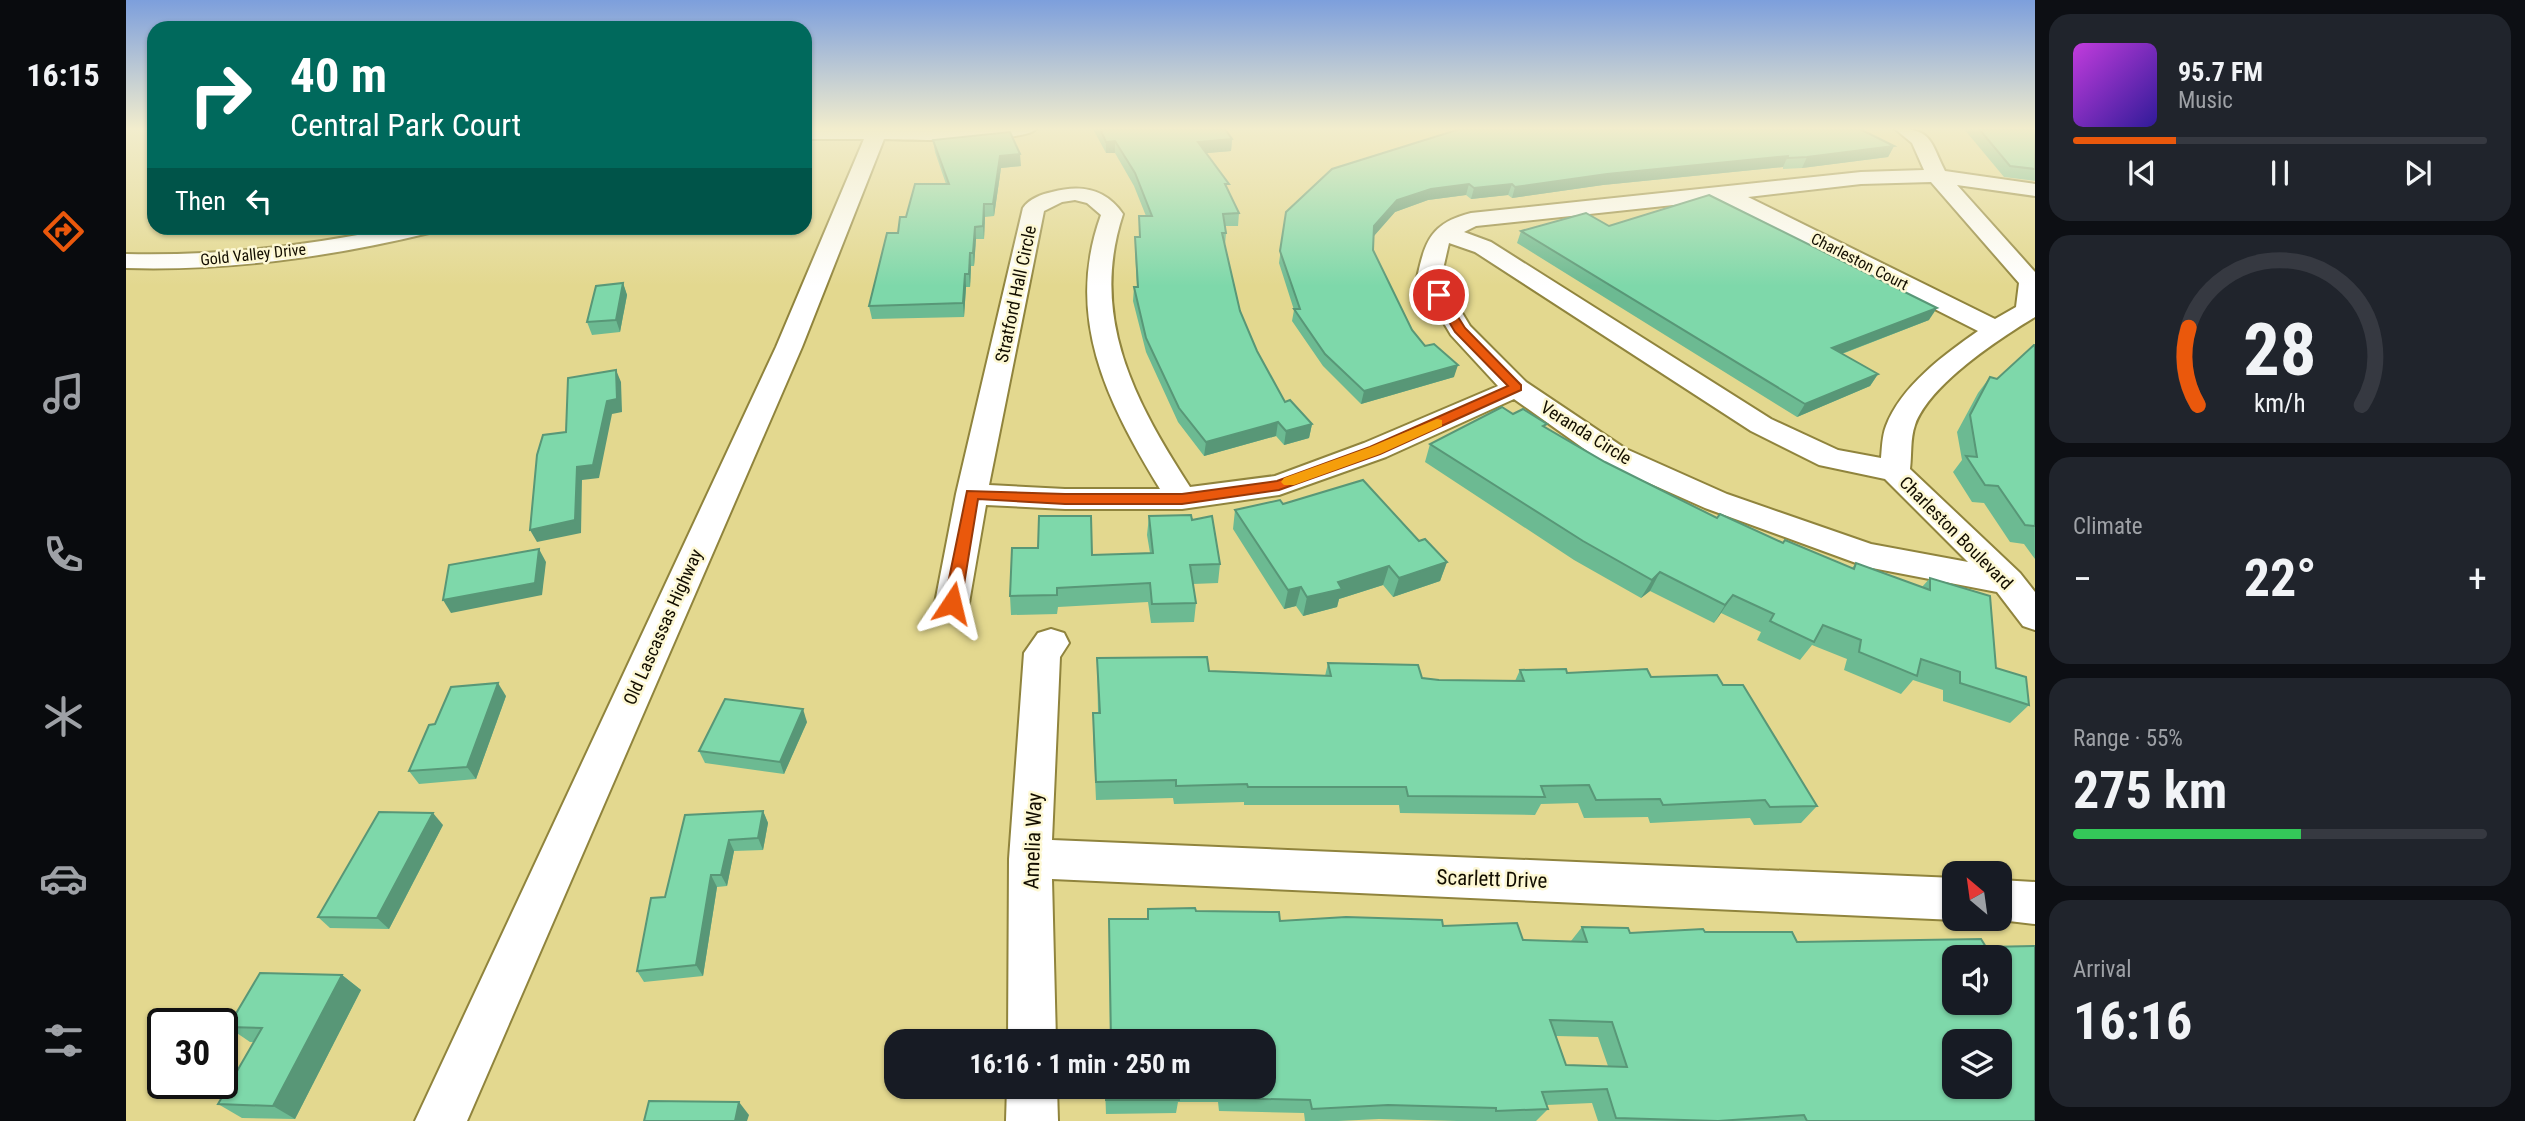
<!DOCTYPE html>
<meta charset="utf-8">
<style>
:root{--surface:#171b24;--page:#20242c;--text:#f1f3f6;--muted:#9ea1a6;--line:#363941;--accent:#ea580c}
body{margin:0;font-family:"Roboto Condensed",sans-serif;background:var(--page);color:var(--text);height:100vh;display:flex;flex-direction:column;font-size:26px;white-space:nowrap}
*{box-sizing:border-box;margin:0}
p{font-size:23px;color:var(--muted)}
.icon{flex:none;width:38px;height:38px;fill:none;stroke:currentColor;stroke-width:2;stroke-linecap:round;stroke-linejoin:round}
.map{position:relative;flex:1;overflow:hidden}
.details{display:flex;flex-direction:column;gap:14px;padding:14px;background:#0d0f14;width:490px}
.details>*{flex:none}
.guide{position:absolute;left:21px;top:21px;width:665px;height:214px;border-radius:21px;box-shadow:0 2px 5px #0004;background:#00695c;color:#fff;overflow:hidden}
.needle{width:46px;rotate:331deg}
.fabs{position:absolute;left:1816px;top:861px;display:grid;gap:14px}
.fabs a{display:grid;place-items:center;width:70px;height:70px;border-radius:14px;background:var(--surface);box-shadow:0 2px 5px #0004;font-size:35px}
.speed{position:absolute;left:21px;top:1008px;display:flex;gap:14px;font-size:35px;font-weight:700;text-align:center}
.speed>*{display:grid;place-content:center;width:91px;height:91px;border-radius:50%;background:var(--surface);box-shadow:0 2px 5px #0004;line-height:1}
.speed .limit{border:4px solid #111;border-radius:10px;background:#fff;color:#111}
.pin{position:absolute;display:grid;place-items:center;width:60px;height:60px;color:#fff;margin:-30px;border:4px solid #fff;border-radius:50%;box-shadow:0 2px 7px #0007}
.me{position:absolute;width:77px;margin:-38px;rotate:10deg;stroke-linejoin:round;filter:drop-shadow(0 0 5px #0008)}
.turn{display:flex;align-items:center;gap:24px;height:147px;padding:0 28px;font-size:32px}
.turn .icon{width:91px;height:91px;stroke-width:2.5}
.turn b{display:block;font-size:49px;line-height:60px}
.then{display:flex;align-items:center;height:66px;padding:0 28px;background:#0003;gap:14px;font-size:26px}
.big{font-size:52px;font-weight:700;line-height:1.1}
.details .card{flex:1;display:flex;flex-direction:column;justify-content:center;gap:10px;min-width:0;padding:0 24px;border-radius:21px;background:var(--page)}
.details .dial{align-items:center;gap:0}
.dial svg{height:182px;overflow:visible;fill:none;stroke:var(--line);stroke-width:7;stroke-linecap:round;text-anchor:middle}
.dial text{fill:var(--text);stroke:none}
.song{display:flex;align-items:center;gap:21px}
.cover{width:84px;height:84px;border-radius:10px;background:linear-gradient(135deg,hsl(290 70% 55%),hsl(250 70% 35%))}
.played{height:7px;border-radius:4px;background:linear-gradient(90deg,var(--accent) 25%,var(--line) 25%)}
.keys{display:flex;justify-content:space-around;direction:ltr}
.heat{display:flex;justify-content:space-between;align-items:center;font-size:38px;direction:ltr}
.charge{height:10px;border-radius:5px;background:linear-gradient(90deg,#34c759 55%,var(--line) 0)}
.trip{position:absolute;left:758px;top:1029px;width:392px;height:70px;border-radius:21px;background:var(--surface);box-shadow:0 2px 5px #0004;font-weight:700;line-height:70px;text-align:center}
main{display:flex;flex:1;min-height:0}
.tabs{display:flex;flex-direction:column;width:126px;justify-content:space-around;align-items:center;background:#090b0e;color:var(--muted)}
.tabs .icon{width:49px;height:49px}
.tabs .on{color:var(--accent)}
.tabs b{font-size:32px;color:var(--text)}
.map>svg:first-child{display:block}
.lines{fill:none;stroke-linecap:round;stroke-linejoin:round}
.minor-casing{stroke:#90843d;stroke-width:4}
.minor{fill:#fff;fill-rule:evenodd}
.wall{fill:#6cba92;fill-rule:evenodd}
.shaded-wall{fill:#589777}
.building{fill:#7ed8aa;stroke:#589777;stroke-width:2;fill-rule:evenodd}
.route{fill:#ea580c;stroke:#983908;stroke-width:2}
.slow{fill:#f59e0b}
.labels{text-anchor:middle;stroke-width:5;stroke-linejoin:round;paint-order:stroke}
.far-street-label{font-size:16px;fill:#130e00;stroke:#fdf8d4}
.street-label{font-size:18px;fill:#130e00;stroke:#fdf8d4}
.near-street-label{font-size:21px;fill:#130e00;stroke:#fdf8d4}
</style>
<main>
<nav class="tabs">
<b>16:15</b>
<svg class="icon on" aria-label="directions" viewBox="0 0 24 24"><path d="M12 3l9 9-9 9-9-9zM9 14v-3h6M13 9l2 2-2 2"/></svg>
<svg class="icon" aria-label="music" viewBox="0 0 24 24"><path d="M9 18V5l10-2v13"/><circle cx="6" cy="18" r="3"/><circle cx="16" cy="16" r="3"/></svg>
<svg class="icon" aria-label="phone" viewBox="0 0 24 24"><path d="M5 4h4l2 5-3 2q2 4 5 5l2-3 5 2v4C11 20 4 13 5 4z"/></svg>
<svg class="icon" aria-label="climate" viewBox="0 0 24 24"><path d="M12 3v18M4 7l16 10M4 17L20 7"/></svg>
<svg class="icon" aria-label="car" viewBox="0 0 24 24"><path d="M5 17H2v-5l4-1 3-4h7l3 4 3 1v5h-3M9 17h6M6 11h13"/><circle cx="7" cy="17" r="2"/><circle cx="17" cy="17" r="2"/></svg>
<svg class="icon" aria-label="filters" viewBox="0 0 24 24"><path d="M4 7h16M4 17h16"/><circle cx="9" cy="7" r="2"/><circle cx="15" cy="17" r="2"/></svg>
</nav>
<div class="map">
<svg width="1909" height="1121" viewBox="0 0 1909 1121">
<rect width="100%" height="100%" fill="#e3d88f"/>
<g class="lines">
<!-- minor casing -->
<g class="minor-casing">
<g id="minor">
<path d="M679 129H910C899 143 781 140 758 139L676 347 341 1121H289L650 347 738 139H679Z"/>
<path d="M1769 129C1806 128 1804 141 1819 171L1909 184V196L1831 185 1909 272V317C1873 339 1804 384 1789 425 1784 439 1786 454 1784 469L1894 573 1909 592V630L1897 626 1871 592 1741 567 1579 508 1478 463 1388 399 1260 457 1153 495 1056 509H939L860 505 843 603 838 612 826 616 814 612 809 603 830 494 897 208C903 199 916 194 926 192 955 184 980 189 997 214 963 317 1009 402 1064 487L1149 476 1238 443 1372 386 1325 335 1291 278C1299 241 1305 223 1345 213L1735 172 1798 170 1786 143ZM1805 182 1893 283 1890 307 1869 319 1622 197 1735 184ZM949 200 961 203 975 215C938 317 981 402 1034 489H939L863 485 918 211 936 202ZM1594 200 1852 331C1819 354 1775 386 1760 426 1756 436 1756 448 1755 458L1712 450 1645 419 1365 242 1338 232 1350 226ZM1323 243 1349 252 1625 431 1693 465 1759 479 1842 562 1745 544 1601 494 1500 449 1400 382 1344 326 1315 278Z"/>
<path d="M266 228H306L303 233C204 257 102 271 0 268V254C90 256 178 247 266 228Z"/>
<path d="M925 629 938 633 943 643 934 657 926 840 1829 878V919H1831L1829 920 926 879 930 1041H882L883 859 898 653 912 633Z"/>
<path d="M1874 880 1909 882V924L1866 919H1874Z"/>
<path d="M881 1087H931L932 1121H880Z"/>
</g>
</g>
<!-- minor -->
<use href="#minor" class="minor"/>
</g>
<!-- wall -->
<g class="wall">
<path d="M967 129H1099L1106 139 1105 151 1080 153 1102 191 1113 213 1112 226H1099L1100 233 1099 245 1114 311 1131 351 1159 402 1186 424 1183 438 1158 445 1150 436 1078 456 1052 422 1020 352 1007 301 1008 287H1011L1009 250V237H1013V216H1020L1008 186 989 153H980Z"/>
<path d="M1334 129 1768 146 1762 157 1676 168 1657 169V167L1477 185 1386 198 1382 195 1345 199 1340 195 1302 200 1269 212 1248 236 1247 250 1286 330 1299 346 1328 377 1235 404 1197 366 1166 321 1168 310 1153 263 1160 212Z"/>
<path d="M1838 129H1909V181L1878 177Z"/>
<path d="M807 140 895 166 875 168 868 216 859 217 858 239H850L848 266H845L844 287H840L838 317 746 319 743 306 772 233 780 217 820 184 809 152Z"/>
<path d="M1395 231 1803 320 1716 354 1752 374 1744 386 1671 417 1391 243Z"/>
<path d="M497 283 501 295 494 332 466 335 461 322Z"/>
<path d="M1909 345V559L1898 544 1884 542 1858 503 1846 502 1827 472 1836 460 1831 432 1852 393 1864 377 1871 379Z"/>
<path d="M1387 414 1420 428 1479 462 1591 518 1726 568 1730 563 1796 587 1804 578 1870 668 1903 705 1884 723 1817 701V690L1787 680 1775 694 1718 670 1721 659 1686 645 1674 660 1631 640 1635 632 1595 613 1588 623 1524 591 1515 598 1448 560 1299 462 1304 444Z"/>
<path d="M1157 504 1293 541 1321 562 1314 581 1267 597 1257 585 1213 599 1211 607 1177 616 1170 606 1158 609 1107 529 1109 510Z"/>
<path d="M1023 516 1066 520 1094 564 1092 583 1067 584 1070 603 1068 622 1025 623 1022 602 932 607 931 614 885 615 884 596 966 555 1024 553 1021 535Z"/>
<path d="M971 658 1083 671 1199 676 1202 663 1313 680 1389 681 1394 670 1525 677 1597 685 1691 806 1675 823 1628 825 1624 818 1524 823 1522 817 1458 818 1452 803 1415 804 1409 815 1274 813 1273 805H1118V802L1048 804 1047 798 970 800 967 731V713H972Z"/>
<path d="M380 696 350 779 293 784 283 771 309 724Z"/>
<path d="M681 722 658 774 579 763 573 751Z"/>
<path d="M637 811 642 823 637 850 608 851 601 886 591 887 577 976 518 982 511 971 539 897 559 815Z"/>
<path d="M317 825 263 929 204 928 192 917Z"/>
<path d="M1022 909 1070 911 1154 921 1317 926 1397 940 1445 941 1456 927 1504 933 1579 932 1671 942 1909 1121H1472L1466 1103 1420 1105 1422 1109 1410 1121H1331L1253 1119 1212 1121H1179L1178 1113 1093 1111 1092 1102H1052L1050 1113 980 1114 979 1087H1138V1041H984L983 919H1021ZM1430 1036 1472 1037 1482 1066 1440 1065Z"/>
<path d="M216 975 235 990 169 1119 116 1118 92 1104 128 1042H124L102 1027Z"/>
</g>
<!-- shaded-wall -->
<g class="shaded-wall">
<path d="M1106 139 1105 151 1071 154 1072 142Z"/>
<path d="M989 141V153H980V142Z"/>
<path d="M1768 146 1762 157 1676 168 1681 157Z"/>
<path d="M894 154 895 166 875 168 868 216 867 204 874 156Z"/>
<path d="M1662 156 1657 167 1477 185 1386 198 1389 187 1481 174Z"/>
<path d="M1343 184 1340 195 1302 200 1269 212 1246 238 1248 226 1271 200 1305 189Z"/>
<path d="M1386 184 1382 195 1345 199 1348 188Z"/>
<path d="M858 204 859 217 858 239 857 226Z"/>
<path d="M849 227 850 239 848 266 847 253Z"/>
<path d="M844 253 845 266 844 287 843 274Z"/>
<path d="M839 274 840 287 838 317 837 303Z"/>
<path d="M497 283 501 295 494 332 490 320Z"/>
<path d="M1811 308 1803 320 1699 360 1706 348Z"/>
<path d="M1332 365 1328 377 1235 404 1238 391Z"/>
<path d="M490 370 495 382 496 412 486 414 473 478 456 480 455 533 411 542 404 530 451 467 481 401Z"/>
<path d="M1752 374 1744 386 1671 417 1679 404Z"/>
<path d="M1152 422 1150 436 1078 456 1080 442Z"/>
<path d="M1186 424 1183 438 1158 445 1160 431Z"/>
<path d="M413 549 420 562 416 595 325 613 317 600Z"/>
<path d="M1321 562 1314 581 1267 597 1273 578Z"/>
<path d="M1263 566 1257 585 1213 599 1211 607 1177 616 1181 597 1212 582Z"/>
<path d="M1534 572 1524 591 1515 598 1526 580Z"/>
<path d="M1175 587 1170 606 1158 609 1162 590Z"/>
<path d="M1607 595 1595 613 1588 623 1599 605Z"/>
<path d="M372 683 380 696 350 779 341 767Z"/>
<path d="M677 709 681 722 658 774 654 762Z"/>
<path d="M637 811 642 823 637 850 632 838Z"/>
<path d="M307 813 317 825 263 929 251 918Z"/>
<path d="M603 840 608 851 601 886 595 875Z"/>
<path d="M585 875 591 887 577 976 570 965Z"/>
<path d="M216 975 235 990 169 1119 147 1106Z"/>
<path d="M613 1102 623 1115 621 1121H609Z"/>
</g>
<!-- building -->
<g class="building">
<path d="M974 129H1099L1106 139 1072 142 1103 184H1099L1113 213 1097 214 1100 233H1096L1114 311 1131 351 1159 402 1164 400 1186 424 1160 431 1152 422 1080 442 1053 408 1020 338 1008 287H1012L1009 237H1014L1013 216H1026L1009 173 989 141 980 142Z"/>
<path d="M1334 129H1734L1768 146 1681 157 1662 158V156L1481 174 1389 187 1386 184 1348 188 1343 184 1305 189 1271 200 1248 226 1247 250 1286 330 1299 346 1308 344 1332 365 1238 391 1199 354 1168 309H1174L1154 251 1160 212 1206 169Z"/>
<path d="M1853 129H1909V169L1884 166Z"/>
<path d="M884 132 894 154 874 156 867 204H858L857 226 849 227 847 253H844L843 274H839L837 303 743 306 761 233H772L774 217H780L789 184H823L807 140Z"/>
<path d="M1583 195 1811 308 1706 348 1752 374 1679 404 1395 231 1460 213 1483 226Z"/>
<path d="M497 283 490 320 461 322 470 286Z"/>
<path d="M1908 345H1909V526L1899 525 1872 486 1859 485 1840 456 1851 457 1844 415 1864 377 1871 379Z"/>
<path d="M490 370 491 399 481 401 467 465 451 467 449 520 404 530 411 455 417 435 440 432 442 378Z"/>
<path d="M1376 407 1387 414 1397 409 1421 424 1417 426 1479 462 1591 518 1594 514 1657 543 1659 540 1728 569 1730 563 1804 590V578L1864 596 1870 668 1900 677 1903 705 1834 683V672L1795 659 1791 676 1733 652 1735 640 1697 625 1688 642 1644 621 1648 614 1607 595 1599 605 1534 572 1526 580 1457 541 1304 444Z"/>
<path d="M1237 480 1293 541 1299 539 1321 562 1273 578 1263 566 1212 582 1216 589 1181 597 1175 587 1162 590 1109 510 1154 500 1157 504Z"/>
<path d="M1065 515 1066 520 1086 516 1094 564 1064 565 1070 603 1026 604 1024 583 931 588V595L884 596 886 548H912L913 516H965L966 555 1027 553 1023 516Z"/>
<path d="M413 549 409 583 317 600 323 565Z"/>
<path d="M1081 657 1083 671 1205 676 1202 663 1292 665 1296 678 1313 680 1398 681 1394 670 1440 669 1441 673 1521 669 1525 677 1591 675 1597 685H1617L1691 806 1644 807 1639 800 1537 805 1534 799 1470 800 1463 785 1415 786 1419 797 1282 796 1280 787H1122L1121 784 1050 786V780L970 782 967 713H974L971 658Z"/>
<path d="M372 683 341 767 283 771 303 725 309 724 325 687Z"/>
<path d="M599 699 677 709 654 762 573 751Z"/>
<path d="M637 811 632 838 603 840 595 875H585L570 965 511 971 525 898 539 897 559 815Z"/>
<path d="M253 812 307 813 251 918 192 917Z"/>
<path d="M1069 908 1070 911 1153 912 1154 921 1220 917 1316 920 1317 926 1391 923 1397 940 1461 942 1456 927 1502 928 1504 933 1577 929 1579 932H1666L1671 942 1855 939 1860 947 1909 946V1121H1681L1678 1115 1592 1121 1490 1118 1481 1089 1416 1092 1422 1109 1370 1111V1108L1262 1105 1186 1109 1184 1100 1097 1098 1096 1088H1052L1053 1100H980V1087H1138V1041H985L983 919H1022V909ZM1829 957H1874V1003H1829ZM1424 1020 1486 1022 1501 1067 1440 1065ZM1829 1041H1874V1087H1829Z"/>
<path d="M134 973 216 975 147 1106 92 1104 136 1028 102 1027Z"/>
<path d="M523 1101 613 1102 609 1121H518Z"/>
</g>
<!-- sky -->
<linearGradient id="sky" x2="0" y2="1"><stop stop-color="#7d9fdc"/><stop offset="0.45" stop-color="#f2edcd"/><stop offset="1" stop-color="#f2edcd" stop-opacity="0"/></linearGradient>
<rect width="1909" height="286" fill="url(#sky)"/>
<!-- route -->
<path class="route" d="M1309 293H1317L1339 328 1395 385V390L1254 454 1153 490 1056 504H939L852 499 835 603 832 608H820L818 603 841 491 939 494H1056L1151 481 1244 447 1382 386 1329 332 1307 295Z"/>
<!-- slow -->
<path class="slow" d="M1311 419 1316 420V426L1254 454 1168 485H1158L1155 482 1158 478 1244 447Z"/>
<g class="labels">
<!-- far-street labels -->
<g class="far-street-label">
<text transform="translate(127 254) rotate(-6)" y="6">Gold Valley Drive</text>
<text transform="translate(1734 261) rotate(27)" y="6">Charleston Court</text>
</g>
<!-- street labels -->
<g class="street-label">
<text transform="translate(890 294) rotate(-78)" y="6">Stratford Hall Circle</text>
<text transform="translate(1460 433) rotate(32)" y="6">Veranda Circle</text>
<text transform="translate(1830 533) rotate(45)" y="6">Charleston Boulevard</text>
<text transform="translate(537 627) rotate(-66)" y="6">Old Lascassas Highway</text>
</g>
<!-- near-street labels -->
<g class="near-street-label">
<text transform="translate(907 841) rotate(-88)" y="7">Amelia Way</text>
<text transform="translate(1366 879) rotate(2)" y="7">Scarlett Drive</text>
</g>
</g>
</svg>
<div class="fabs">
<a><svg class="needle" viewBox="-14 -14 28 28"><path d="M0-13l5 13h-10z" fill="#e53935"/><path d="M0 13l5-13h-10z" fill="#9ea1a6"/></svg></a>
<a><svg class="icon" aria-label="sound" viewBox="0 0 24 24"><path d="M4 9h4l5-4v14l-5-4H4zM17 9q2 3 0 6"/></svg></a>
<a><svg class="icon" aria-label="layers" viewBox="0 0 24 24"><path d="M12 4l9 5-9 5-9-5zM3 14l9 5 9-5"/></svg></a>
</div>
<div class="speed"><div class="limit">30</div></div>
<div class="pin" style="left:1313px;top:295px;background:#d93025"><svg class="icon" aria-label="arrive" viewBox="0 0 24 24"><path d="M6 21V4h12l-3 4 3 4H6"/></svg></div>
<svg class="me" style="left:826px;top:603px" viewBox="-20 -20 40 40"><path d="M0-17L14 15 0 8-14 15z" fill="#ea580c" stroke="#fff" stroke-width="4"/></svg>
<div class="trip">16:16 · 1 min · 250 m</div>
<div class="guide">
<div class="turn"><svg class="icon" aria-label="right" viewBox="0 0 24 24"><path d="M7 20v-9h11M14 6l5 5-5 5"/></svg><div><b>40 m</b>Central Park Court</div></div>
<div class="then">Then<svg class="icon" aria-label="left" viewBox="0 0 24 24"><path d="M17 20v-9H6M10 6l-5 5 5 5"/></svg></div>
</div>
</div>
<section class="details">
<div class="card">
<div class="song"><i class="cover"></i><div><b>95.7 FM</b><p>Music</p></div></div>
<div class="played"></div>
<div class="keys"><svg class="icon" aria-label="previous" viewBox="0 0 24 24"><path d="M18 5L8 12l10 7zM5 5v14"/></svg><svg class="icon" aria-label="pause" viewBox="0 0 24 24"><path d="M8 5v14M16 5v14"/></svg><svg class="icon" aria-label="next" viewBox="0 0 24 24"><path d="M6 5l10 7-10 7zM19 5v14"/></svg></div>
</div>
<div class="card dial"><svg viewBox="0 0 100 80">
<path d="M14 69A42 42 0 1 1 86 69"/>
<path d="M14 69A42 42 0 0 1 10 35" stroke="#ea580c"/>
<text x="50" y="56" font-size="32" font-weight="700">28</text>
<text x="50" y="72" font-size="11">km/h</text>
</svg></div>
<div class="card"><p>Climate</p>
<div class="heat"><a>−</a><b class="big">22°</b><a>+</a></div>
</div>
<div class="card"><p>Range · 55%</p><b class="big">275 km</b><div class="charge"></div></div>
<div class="card"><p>Arrival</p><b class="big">16:16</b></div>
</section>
</main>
